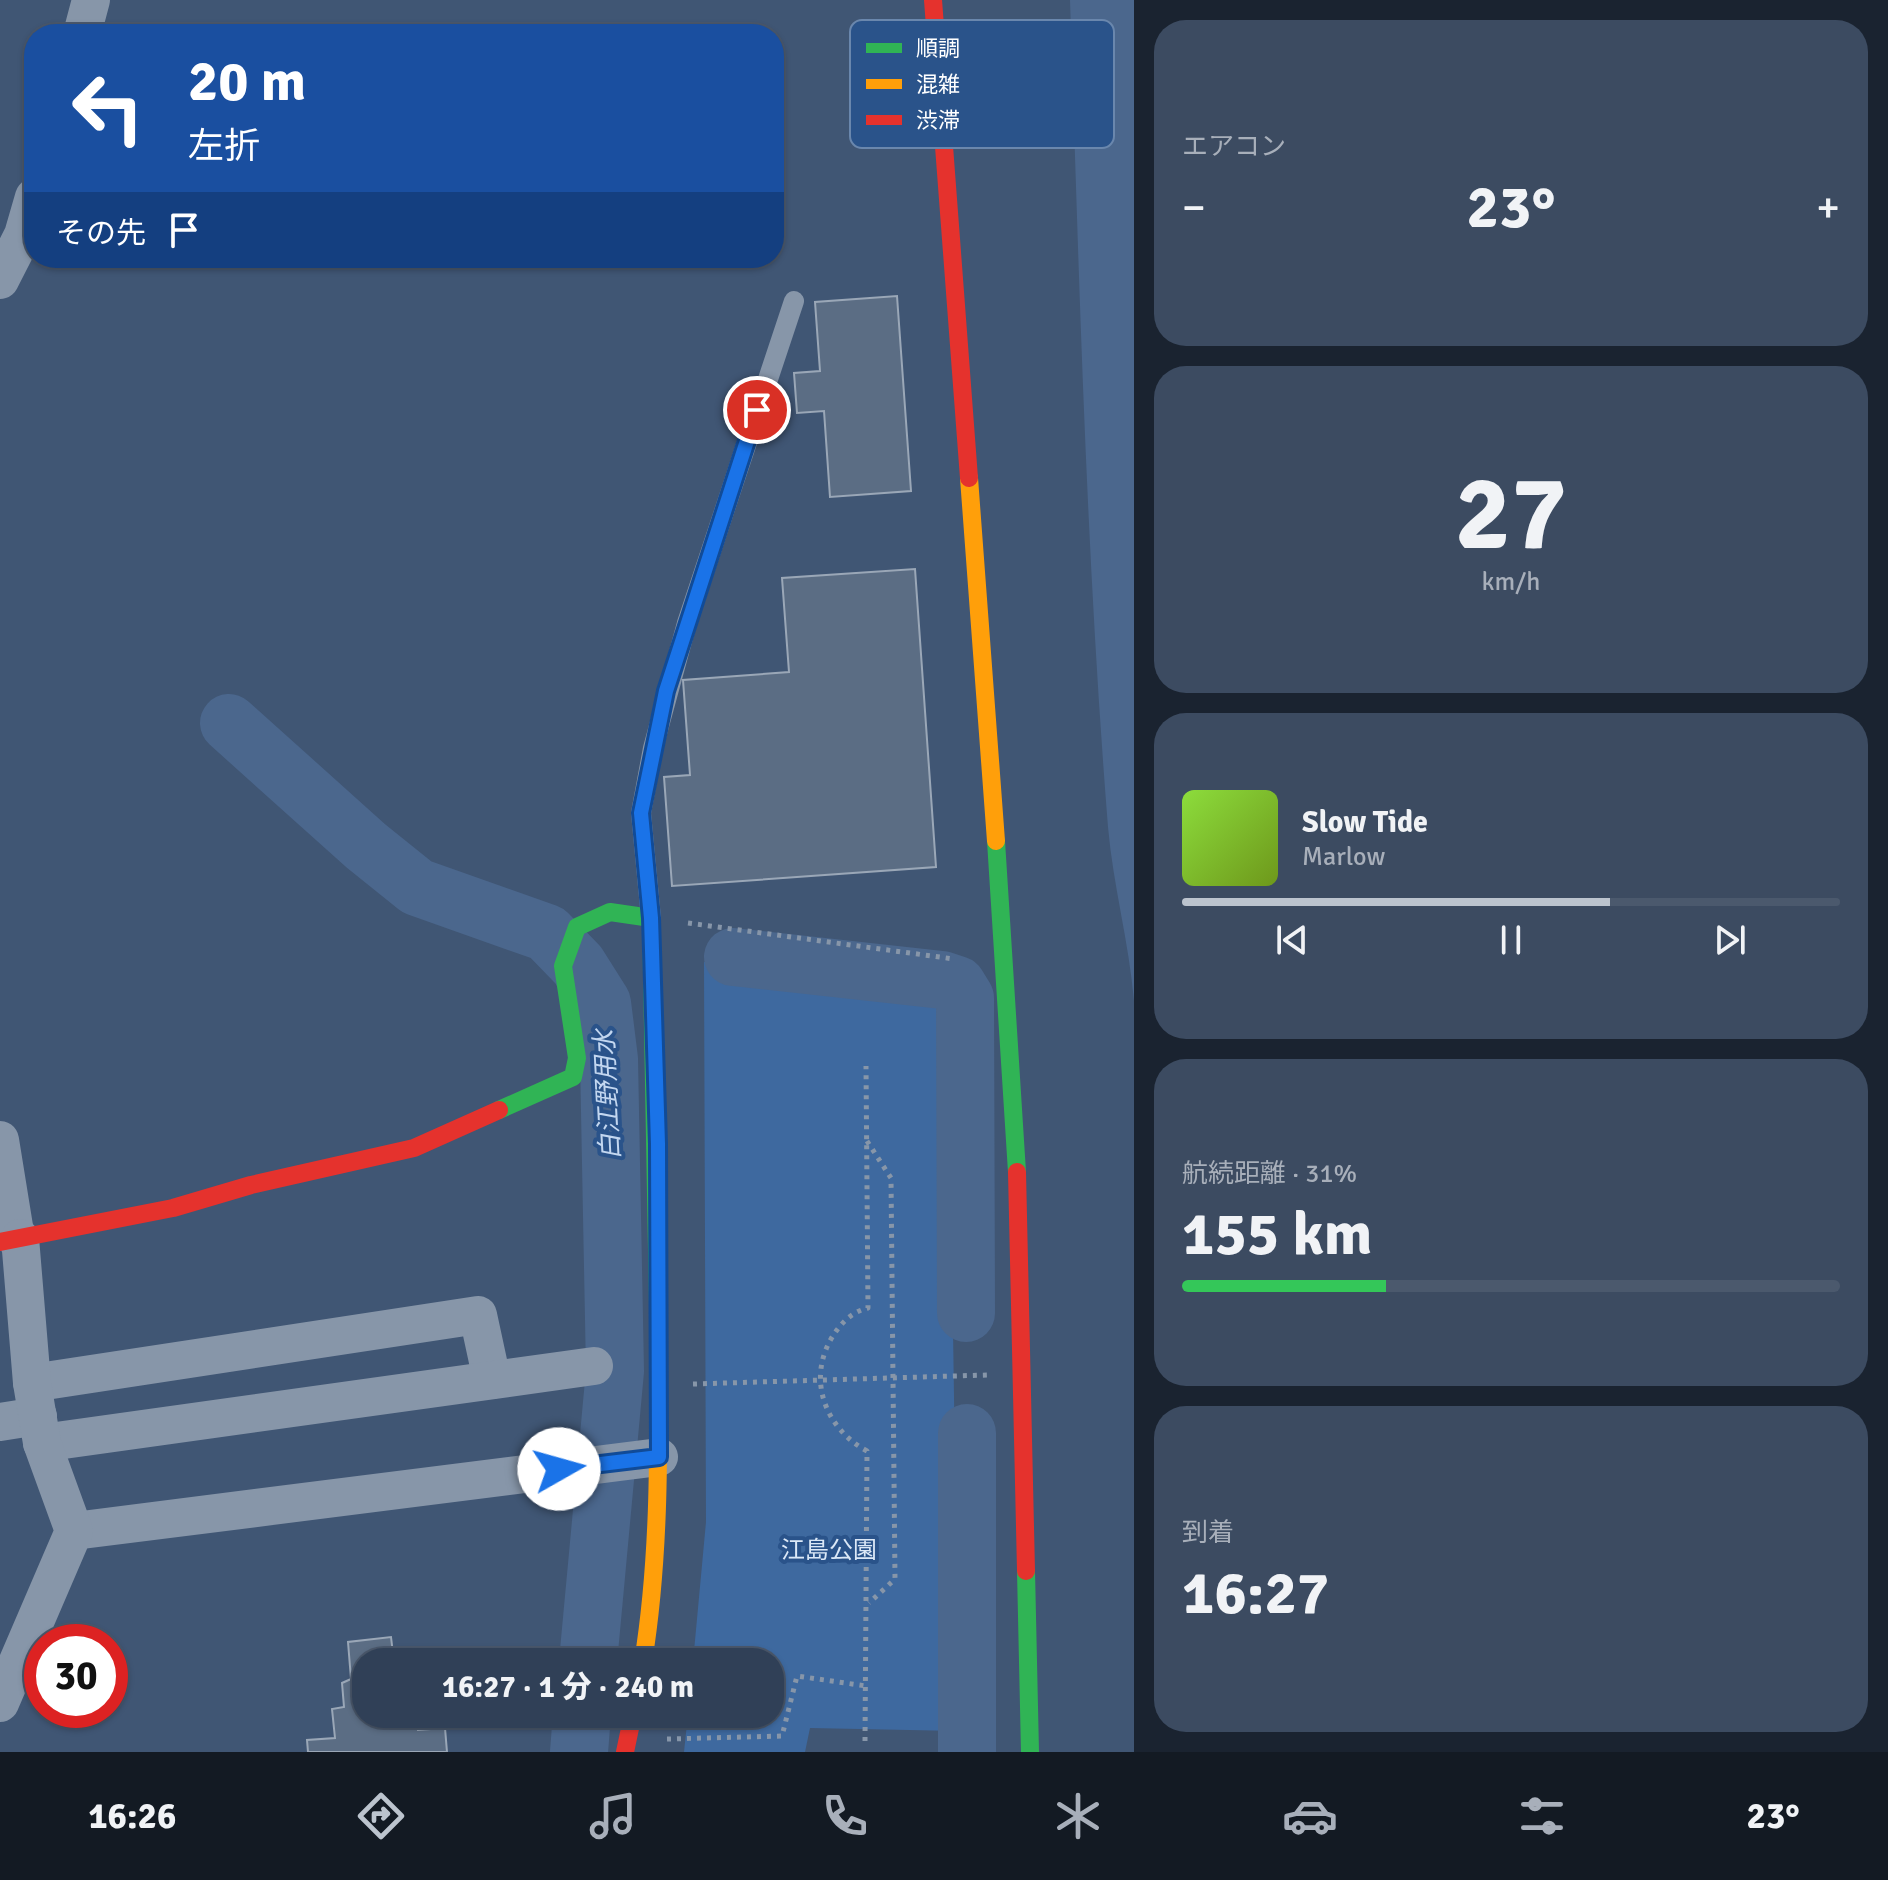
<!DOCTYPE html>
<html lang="ja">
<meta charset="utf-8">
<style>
:root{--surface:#304057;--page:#3c4b61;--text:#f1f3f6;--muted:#a8afba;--line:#4b596d;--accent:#bcc4ce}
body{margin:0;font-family:Signika,"Noto Sans JP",sans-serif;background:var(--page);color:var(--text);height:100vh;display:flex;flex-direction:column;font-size:30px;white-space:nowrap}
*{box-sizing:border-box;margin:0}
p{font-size:26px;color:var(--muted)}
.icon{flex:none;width:44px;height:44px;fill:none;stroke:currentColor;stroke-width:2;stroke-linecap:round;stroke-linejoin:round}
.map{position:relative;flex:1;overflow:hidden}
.details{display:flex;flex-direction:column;gap:20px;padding:20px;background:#1a2330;width:754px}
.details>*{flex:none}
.guide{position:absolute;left:24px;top:24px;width:760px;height:244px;border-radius:32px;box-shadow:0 2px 6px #0004,0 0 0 2px var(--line);background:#1a4fa0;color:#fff;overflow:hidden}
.speed{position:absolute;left:24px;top:1624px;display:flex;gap:16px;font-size:40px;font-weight:700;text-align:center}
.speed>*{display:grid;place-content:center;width:104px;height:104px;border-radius:50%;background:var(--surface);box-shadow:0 2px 6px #0004,0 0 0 2px var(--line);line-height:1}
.speed .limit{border:12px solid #d22;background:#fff;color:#111}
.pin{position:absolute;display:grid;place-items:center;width:68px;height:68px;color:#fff;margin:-34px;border:4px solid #fff;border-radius:50%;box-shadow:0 2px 8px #0007}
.me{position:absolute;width:88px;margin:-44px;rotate:83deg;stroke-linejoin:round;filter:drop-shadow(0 0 6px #0008)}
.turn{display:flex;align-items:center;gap:28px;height:168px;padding:0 32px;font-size:36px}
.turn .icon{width:104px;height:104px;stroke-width:2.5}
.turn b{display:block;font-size:56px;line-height:68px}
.then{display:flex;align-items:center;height:76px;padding:0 32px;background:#0003;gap:16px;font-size:30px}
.big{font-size:60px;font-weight:800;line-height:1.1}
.details .card{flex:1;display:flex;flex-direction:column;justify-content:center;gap:12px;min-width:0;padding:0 28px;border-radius:32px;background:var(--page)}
.details .dial{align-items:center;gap:0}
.dial b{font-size:104px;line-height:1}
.song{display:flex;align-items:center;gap:24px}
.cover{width:96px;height:96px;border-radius:12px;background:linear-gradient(135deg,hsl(90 70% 55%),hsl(80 70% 35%))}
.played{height:8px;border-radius:4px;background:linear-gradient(90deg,var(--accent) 65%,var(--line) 65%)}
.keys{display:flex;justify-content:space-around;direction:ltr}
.heat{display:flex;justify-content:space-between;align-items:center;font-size:44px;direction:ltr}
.charge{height:12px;border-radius:6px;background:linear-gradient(90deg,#34c759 31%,var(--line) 0)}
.trip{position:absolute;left:352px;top:1648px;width:432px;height:80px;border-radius:32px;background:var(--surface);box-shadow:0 2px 6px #0004,0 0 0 2px var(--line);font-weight:800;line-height:80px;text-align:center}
.dock{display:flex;height:128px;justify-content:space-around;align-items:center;background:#131a23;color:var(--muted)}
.dock .icon{width:56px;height:56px}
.dock .current{color:var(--accent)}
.dock b{font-size:36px;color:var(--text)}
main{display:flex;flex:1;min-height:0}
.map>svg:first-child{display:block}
.green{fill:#3e699f}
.water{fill:#4b678d}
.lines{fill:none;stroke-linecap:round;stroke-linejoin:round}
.river{stroke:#4b678d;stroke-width:58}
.building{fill:#5b6d84;stroke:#9aa7b7;stroke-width:2}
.path{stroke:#8796a9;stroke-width:5;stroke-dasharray:4 6;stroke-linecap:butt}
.lane{stroke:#8796a9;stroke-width:20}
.street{stroke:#8796a9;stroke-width:38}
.fast{stroke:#30b455;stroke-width:18}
.slow{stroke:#ff9f0a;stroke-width:18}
.jam{stroke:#e5322d;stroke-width:18}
.route-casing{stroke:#114b97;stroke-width:20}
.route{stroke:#1a73e8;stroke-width:14}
.labels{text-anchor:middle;stroke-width:8;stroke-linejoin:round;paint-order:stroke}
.park-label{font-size:24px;fill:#dbe8f7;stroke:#2a538a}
.water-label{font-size:26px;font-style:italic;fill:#c3d7f0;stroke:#2a538a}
.key{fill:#2a538a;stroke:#6a87ad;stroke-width:2}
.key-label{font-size:22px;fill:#fff}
</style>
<main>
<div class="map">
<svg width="1134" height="1752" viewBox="0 0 1134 1752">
<rect width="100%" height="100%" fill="#405674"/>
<!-- green -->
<path class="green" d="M704 962 948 994 959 1731 810 1728 805 1752H684L688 1714H770V1662H693L706 1522Z"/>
<!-- water -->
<path class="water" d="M1070 0H1134V1001C1129 942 1113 885 1108 827 1086 552 1079 276 1070 0Z"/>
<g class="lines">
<!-- river -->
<g class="river">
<path d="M229 723 366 846 417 887 547 933 578 965 602 1003 609 1059 615 1371 588 1662"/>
<path d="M733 957 942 980 957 985 965 998 966 1313"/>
<path d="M967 1433V1752"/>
<path d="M579 1752 582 1714"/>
</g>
</g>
<!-- building -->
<g class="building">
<path d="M897 296 911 491 830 497 824 411 797 413 794 373 820 371 815 302Z"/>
<path d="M915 569 936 867 672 886 664 777 690 775 683 680 789 672 782 578Z"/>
<path d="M391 1637 394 1662H366V1714H417L418 1730 445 1728 447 1752H308L307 1740 335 1738 332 1709 344 1707 342 1683 351 1679 348 1642Z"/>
</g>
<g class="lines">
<!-- path -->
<g class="path">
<path d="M688 923 954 959"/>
<path d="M867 1141 891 1178 895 1579 869 1603"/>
<path d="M693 1384 987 1375"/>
<path d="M667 1739 782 1736 797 1676 866 1686"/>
<path d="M865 1741 867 1451C826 1429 807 1381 831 1339 840 1324 851 1312 868 1308L866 1066"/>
</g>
<!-- lane -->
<path class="lane" d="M651 918 641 813 653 748 687 623 794 301"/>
<!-- street -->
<g class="street">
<path d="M82 34 91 0"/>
<path d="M0 280 23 235 34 197"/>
<path d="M0 1140 16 1239"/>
<path d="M32 1383 478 1315 492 1380"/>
<path d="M0 1422 38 1416"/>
<path d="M42 1443 594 1366"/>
<path d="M74 1531 659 1457"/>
<path d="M0 1703 74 1531 42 1443 32 1383 20 1238"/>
</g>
<!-- fast -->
<g class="fast">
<path d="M996 841 1017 1172"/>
<path d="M499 1110 573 1077 577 1058 563 966 577 927 610 912 651 918 658 1305"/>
<path d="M1026 1571 1030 1752"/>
</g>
<!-- slow -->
<g class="slow">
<path d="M969 478 996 841"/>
<path d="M643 1662C662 1544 658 1425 658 1305"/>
</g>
<!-- jam -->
<g class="jam">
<path d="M933 0 969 478"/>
<path d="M1017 1172 1026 1571"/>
<path d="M0 1242 173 1208 251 1185 414 1148 499 1110"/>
<path d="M625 1752 633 1714"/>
</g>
</g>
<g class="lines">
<!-- route casing -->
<g class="route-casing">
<path id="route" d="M559 1469 659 1457 658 1144 651 918 641 813 666 691 757 410"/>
</g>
<!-- route -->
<use href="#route" class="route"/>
</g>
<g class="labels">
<!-- park labels -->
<g class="park-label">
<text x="829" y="1558">江島公園</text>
</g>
<!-- water labels -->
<g class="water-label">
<text transform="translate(607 1095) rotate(-93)" y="9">白江野用水</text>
</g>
</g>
<!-- legend -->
<rect x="850" y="20" width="264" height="128" rx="12" class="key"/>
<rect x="866" y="43" width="36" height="10" fill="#30b455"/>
<rect x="866" y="79" width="36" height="10" fill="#ff9f0a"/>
<rect x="866" y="115" width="36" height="10" fill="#e5322d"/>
<g class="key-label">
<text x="916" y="56">順調</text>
<text x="916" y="92">混雑</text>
<text x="916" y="128">渋滞</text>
</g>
</svg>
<div class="speed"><div class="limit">30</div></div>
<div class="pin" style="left:757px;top:410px;background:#d93025"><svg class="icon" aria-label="arrive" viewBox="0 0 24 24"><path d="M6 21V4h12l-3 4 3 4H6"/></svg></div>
<svg class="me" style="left:559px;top:1469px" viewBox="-20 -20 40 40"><circle r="19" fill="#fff"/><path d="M0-13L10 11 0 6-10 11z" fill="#1a73e8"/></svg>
<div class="trip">16:27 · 1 分 · 240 m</div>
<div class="guide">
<div class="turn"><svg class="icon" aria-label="left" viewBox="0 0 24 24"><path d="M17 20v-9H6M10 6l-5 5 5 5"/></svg><div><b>20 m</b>左折</div></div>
<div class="then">その先<svg class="icon" aria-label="arrive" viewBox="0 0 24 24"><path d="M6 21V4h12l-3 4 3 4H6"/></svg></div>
</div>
</div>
<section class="details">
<div class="card"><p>エアコン</p>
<div class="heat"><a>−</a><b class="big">23°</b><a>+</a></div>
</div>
<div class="card dial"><b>27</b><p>km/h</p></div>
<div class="card">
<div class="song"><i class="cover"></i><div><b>Slow Tide</b><p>Marlow</p></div></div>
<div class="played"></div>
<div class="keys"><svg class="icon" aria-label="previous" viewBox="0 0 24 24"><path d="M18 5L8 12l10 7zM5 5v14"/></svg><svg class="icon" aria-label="pause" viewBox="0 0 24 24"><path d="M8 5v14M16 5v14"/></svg><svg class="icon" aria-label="next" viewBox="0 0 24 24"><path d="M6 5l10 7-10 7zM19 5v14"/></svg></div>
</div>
<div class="card"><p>航続距離 · 31%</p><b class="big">155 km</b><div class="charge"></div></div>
<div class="card"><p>到着</p><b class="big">16:27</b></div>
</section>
</main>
<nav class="dock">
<b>16:26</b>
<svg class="icon current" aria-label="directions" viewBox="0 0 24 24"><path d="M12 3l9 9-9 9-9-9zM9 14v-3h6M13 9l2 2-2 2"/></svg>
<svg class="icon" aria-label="music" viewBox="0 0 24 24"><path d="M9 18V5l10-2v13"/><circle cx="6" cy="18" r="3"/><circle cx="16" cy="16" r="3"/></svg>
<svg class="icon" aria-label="phone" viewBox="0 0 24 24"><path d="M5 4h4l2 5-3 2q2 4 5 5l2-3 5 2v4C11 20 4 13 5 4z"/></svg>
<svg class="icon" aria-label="climate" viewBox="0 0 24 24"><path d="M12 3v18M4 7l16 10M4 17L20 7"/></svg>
<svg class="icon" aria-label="car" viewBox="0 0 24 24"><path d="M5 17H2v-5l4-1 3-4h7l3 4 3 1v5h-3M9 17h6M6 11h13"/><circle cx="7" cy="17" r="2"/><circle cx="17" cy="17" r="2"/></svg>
<svg class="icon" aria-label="filters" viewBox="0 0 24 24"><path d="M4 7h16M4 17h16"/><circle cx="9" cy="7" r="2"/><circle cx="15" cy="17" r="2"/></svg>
<b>23°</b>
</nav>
